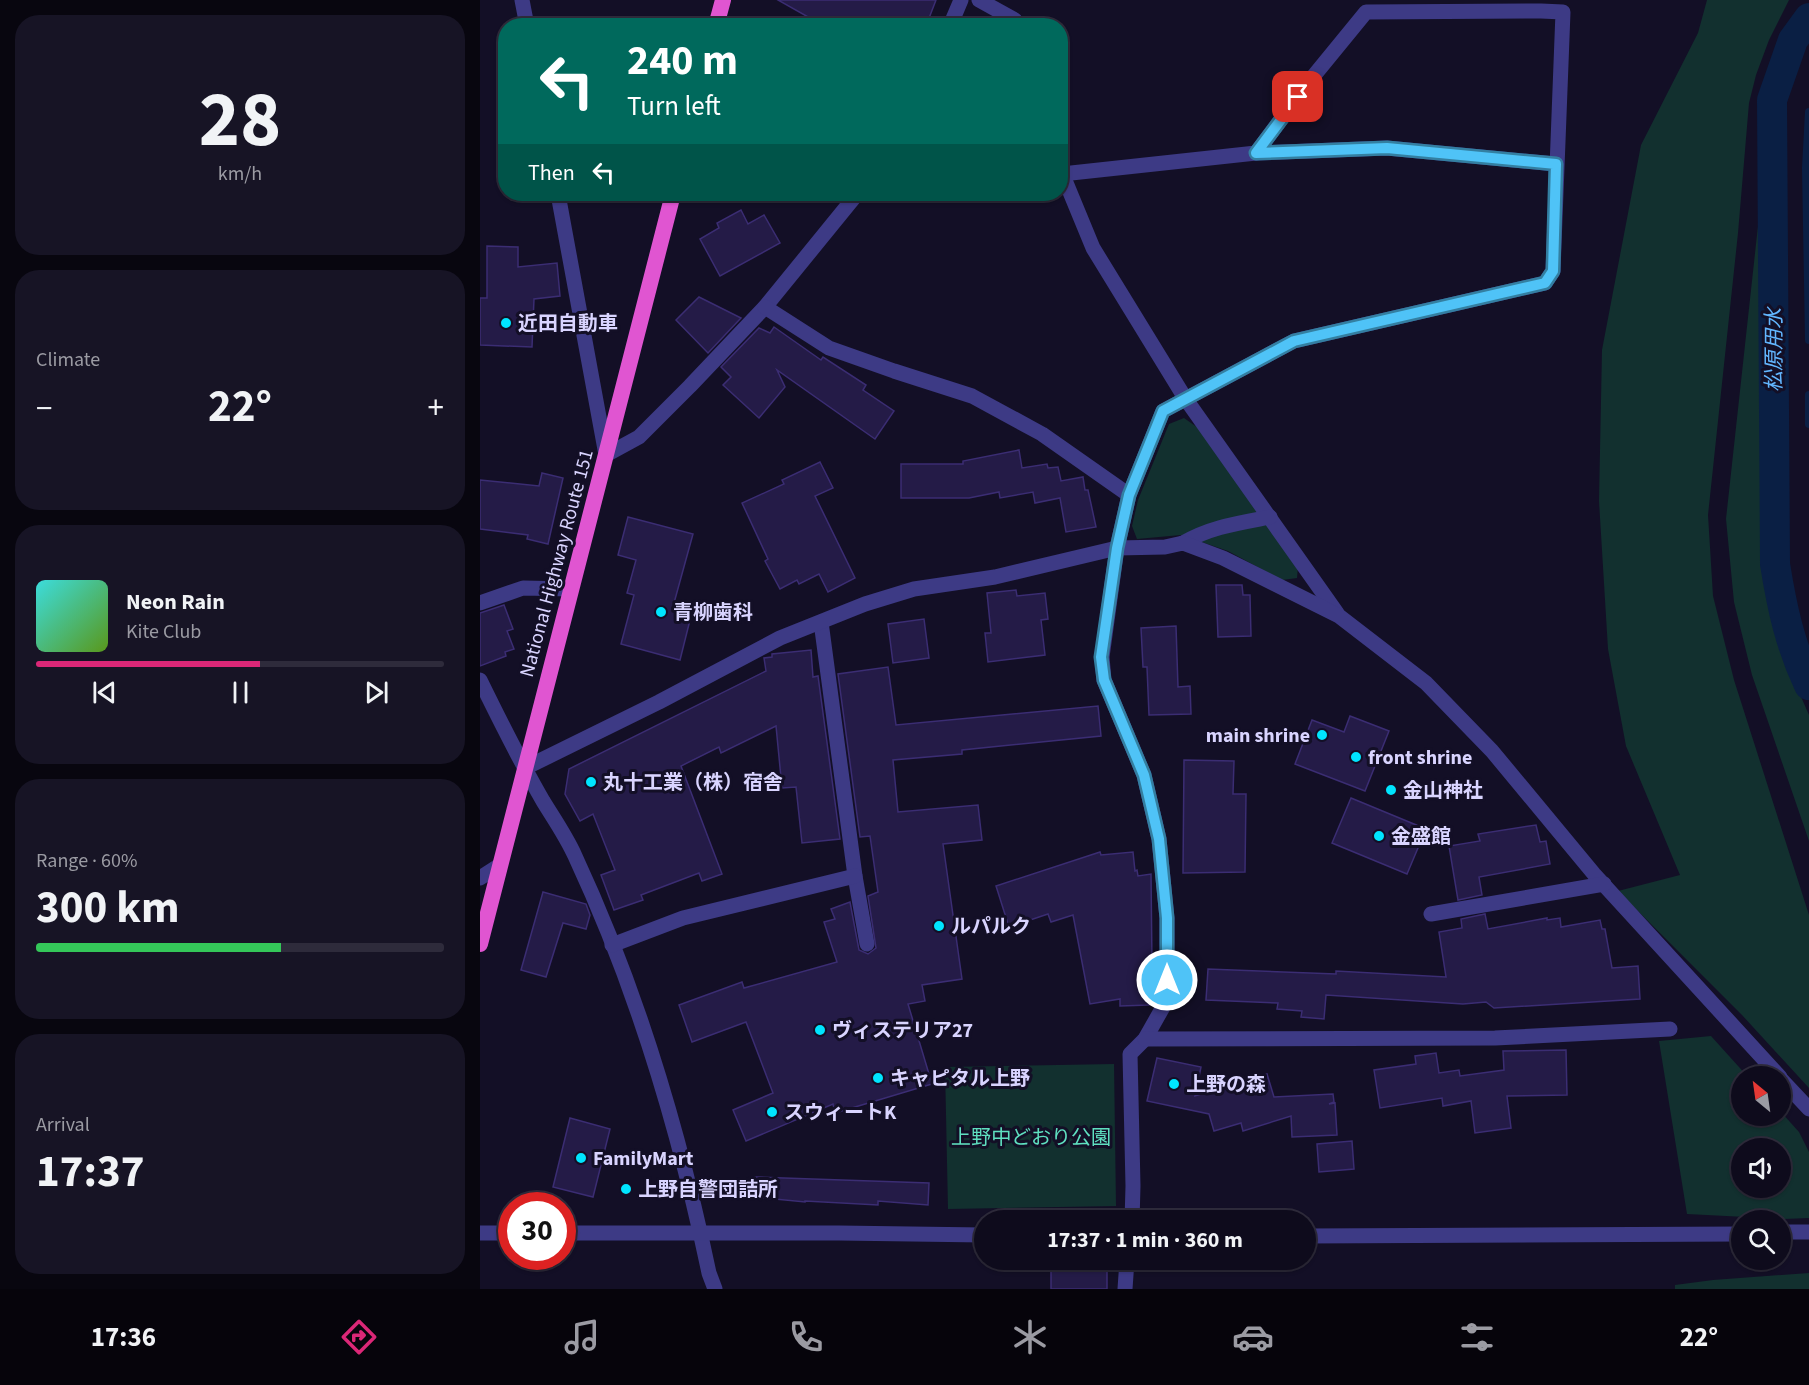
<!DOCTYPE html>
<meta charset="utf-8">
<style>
:root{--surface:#0e0b1c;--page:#171425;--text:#f1f3f6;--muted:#9b9ba3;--line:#2e2b3b;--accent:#db2777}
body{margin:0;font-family:"Source Sans 3","Noto Sans JP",sans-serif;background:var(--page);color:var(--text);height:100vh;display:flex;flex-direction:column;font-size:22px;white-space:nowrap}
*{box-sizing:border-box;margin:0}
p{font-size:20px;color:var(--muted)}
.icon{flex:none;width:33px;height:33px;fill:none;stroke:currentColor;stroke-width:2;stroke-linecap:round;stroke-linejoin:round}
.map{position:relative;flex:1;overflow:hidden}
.details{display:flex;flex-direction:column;gap:15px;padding:15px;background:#08060f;width:480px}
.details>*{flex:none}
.hud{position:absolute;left:18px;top:18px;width:570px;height:183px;border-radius:24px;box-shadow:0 2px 4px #0004,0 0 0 2px var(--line);background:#00695c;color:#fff;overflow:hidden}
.needle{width:39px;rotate:331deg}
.tools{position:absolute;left:1251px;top:1066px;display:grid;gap:12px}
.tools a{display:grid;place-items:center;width:60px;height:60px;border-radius:50%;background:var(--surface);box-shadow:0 2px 4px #0004,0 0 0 2px var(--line);font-size:30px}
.speed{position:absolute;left:18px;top:1192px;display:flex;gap:12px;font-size:30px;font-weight:700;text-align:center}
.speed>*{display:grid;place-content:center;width:78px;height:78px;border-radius:50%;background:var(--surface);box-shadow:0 2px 4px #0004,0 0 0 2px var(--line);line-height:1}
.speed .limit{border:9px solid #d22;background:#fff;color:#111}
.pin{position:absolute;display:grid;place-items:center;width:51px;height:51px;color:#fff;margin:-26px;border-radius:12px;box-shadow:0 3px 9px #0006}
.me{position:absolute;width:66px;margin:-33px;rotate:0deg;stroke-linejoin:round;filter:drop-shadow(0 0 4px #0008)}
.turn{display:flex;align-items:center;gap:21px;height:126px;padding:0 30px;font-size:27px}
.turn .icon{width:78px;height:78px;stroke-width:2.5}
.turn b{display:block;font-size:42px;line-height:51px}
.then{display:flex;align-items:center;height:57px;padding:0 30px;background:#0003;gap:12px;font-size:22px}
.big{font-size:45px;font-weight:700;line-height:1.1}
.details .widget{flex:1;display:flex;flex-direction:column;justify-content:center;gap:9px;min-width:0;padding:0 21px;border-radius:24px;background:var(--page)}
.details .dial{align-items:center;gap:0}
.dial b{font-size:78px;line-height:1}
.song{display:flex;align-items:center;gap:18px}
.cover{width:72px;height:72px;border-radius:9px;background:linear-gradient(135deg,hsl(180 70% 55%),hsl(90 70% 35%))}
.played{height:6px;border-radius:3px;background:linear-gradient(90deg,var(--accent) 55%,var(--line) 55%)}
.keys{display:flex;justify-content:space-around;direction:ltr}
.heat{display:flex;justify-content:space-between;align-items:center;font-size:33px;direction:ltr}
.charge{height:9px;border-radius:4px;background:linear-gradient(90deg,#34c759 60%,var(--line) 0)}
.trip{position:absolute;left:494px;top:1210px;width:342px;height:60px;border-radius:30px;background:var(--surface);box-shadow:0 2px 4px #0004,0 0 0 2px var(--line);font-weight:700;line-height:60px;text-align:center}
.menu{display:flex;height:96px;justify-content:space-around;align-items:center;background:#06040b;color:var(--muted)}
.menu .icon{width:42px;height:42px}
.menu .active{color:var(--accent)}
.menu b{font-size:27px;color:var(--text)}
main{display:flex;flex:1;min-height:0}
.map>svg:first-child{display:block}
.green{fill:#12302f;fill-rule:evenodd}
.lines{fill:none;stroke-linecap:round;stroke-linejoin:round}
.stream{stroke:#0a1f44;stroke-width:8}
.canal{stroke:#0a1f44;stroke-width:30}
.building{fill:#241b47;stroke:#3b2d73;stroke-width:1.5}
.minor{stroke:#3d3a85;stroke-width:15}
.tertiary{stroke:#3d3a85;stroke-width:15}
.trunk{stroke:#e055d1;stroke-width:16}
.route-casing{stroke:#337fa1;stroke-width:15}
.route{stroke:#4fc3f7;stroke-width:10}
.poi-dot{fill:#00e5ff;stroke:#130f26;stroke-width:2}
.labels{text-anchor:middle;stroke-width:6;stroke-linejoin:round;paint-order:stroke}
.poi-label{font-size:20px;font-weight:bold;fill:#d9d4ff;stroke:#130f26;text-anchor:start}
.street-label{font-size:20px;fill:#d9d4ff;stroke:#130f26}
.park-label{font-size:20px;fill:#5fe0c0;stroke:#130f26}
.water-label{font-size:21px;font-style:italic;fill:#62b6ff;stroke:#130f26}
</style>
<main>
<section class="details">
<div class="widget dial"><b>28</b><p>km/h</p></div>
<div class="widget"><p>Climate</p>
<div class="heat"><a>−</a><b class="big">22°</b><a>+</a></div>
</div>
<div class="widget">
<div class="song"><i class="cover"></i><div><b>Neon Rain</b><p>Kite Club</p></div></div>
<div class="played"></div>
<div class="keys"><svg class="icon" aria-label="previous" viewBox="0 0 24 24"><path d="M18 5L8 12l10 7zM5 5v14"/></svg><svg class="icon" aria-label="pause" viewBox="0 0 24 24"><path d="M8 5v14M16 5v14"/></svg><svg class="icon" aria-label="next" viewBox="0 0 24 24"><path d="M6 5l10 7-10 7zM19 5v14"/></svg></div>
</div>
<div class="widget"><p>Range · 60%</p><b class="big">300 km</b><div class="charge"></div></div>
<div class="widget"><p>Arrival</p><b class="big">17:37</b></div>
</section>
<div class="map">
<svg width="1329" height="1289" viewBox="0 0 1329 1289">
<rect width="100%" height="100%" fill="#130f26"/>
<!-- green -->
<g class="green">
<path d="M1227 0H1309L1289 40 1276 75 1269 103 1258 233 1228 515 1233 596 1254 680 1329 915V1088L1262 1015 1138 891 1200 875 1146 746 1128 649 1119 501 1122 350 1161 145 1218 33Z"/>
<path d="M1284 171 1285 568 1293 615 1308 667 1329 715V841L1272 675 1254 602 1246 519Z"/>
<path d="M704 418 721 430 818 566 817 578 802 580 748 551 701 535 657 539 652 526 658 500 689 424Z"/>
<path d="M1231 1036 1268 1077H1262V1116H1300L1301 1112 1319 1132 1329 1152V1218L1304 1219 1207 1214 1179 1041ZM1262 1149H1300V1188H1262Z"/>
<path d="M634 1064 636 1206 468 1209 465 1067Z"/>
<path d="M1329 1273V1289H1195V1285L1233 1280Z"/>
</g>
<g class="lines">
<!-- stream -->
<g class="stream">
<path d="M1329 112 1326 168 1329 340"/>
<path d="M1329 395V424"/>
</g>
<!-- canal -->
<path class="canal" d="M1329 18 1313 40 1292 100 1295 564C1302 608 1310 645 1329 685"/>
</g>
<!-- building -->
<g class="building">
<path d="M298 0H456L446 26H344Z"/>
<path d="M261 210 268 224 284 215 300 243 240 276 220 239 239 228 237 223Z"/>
<path d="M7 246 38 247V267L77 263 80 296 54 299 52 347 0 345V298H7Z"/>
<path d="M219 297 261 318 228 353 196 320Z"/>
<path d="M294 327 341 360 343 357 386 385 383 390 414 411 395 439 297 370 305 387 279 418 243 385 251 377 241 367 279 328 290 333Z"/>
<path d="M539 450 542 468 567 464 568 468 578 467 581 481 603 477 605 490H608L616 527 586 532 580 498 555 503 553 492 520 498 519 492 489 498H421V464H483V461Z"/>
<path d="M340 462 353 488 335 496 375 578 348 592 339 574 319 584 317 580 300 589 285 561 288 559 262 503 304 484 302 480Z"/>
<path d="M62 473 83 478 68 544 47 539 48 535 0 529V480L59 486Z"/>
<path d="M148 517 213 534 194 603 213 608 200 660 141 644 154 595 147 593 156 560 138 555Z"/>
<path d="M736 585H762L763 595H770L771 636 738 637Z"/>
<path d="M536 590 537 596 565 593 568 619 561 620 565 655 508 662 505 633H511L507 593Z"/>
<path d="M24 605 33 629 27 631 34 649 25 652 26 656 0 666V613Z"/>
<path d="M444 619 449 658 413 663 408 624Z"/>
<path d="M696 626 698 687 710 686 711 714 669 715 667 667H663L661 628Z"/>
<path d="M331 650 333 677 338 676 360 839 322 843 316 787 302 788 296 726 241 753 239 747 201 766 242 874 222 881 219 873 161 895 163 900 134 910 121 875 135 870 113 814 100 821 85 794 89 769 286 671 284 658 292 657V654Z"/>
<path d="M408 667 416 725 618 706 621 736 482 750V754L413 760 418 812 498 805 502 840 463 844 482 979 442 985 445 1001 428 1004 452 1084 355 1113 353 1104 266 1141 253 1110 293 1093 266 1022 212 1042 199 1005 262 982 264 988 357 962 344 922 355 919 351 909 370 902 379 950 388 954 396 948 388 896 398 892 390 836 380 837 358 674Z"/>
<path d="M870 716 909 731 885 791 815 764 832 720 864 732Z"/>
<path d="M704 760 754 761 753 794H766L765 872 703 873Z"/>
<path d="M871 798 946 829 927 874 852 843Z"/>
<path d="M1056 825 1060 842 1066 841 1070 864 999 877 1002 895 978 900 969 846 1000 841 998 834Z"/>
<path d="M620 852 621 855 653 852 655 871 657 870 658 876 671 874 672 965H668L669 1005 640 1006V999L610 1004 593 915 571 922 568 914 529 927 516 886Z"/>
<path d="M63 892 106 904 110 915 106 929 83 923 66 977 41 970Z"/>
<path d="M1005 914 1008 929 1067 918V920L1080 918 1081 927 1120 920 1122 929H1125L1132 968 1158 966 1160 999 1014 1008 1006 1002 983 1004 846 995 844 1019 821 1017 822 1011 797 1009 798 1003 726 1000 728 969 856 974V971L966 977 959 932 982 928 981 919Z"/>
<path d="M1086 1050 1087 1095 1027 1096 1031 1128 995 1133 991 1101 963 1106 962 1098 900 1108 894 1070 936 1064 935 1056 956 1053 959 1073 979 1070 980 1076 1024 1070 1023 1051Z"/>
<path d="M677 1058 721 1067 715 1096 787 1074 794 1097 853 1094 854 1102 849 1104 855 1103 857 1135 812 1137 811 1116 763 1131 761 1123 734 1131 729 1114 667 1101Z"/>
<path d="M90 1118 130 1129 113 1197 73 1187Z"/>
<path d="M872 1141 874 1169 839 1172 837 1144Z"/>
<path d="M275 1177 449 1183 448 1205 398 1201V1205L325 1201V1202L274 1197Z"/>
<rect x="571" y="1266" width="56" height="23"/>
</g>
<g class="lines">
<!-- minor -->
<g class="minor">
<path d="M42 0 47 26"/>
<path d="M499 0 535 20 537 26"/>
<path d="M470 26 481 0"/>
<path d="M776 153 907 148 1076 164"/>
<path d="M580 168 613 248 705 398 857 613"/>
<path d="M582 174 776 153 832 78 886 12 1061 11 1083 12 1073 271 1065 283 814 341 683 411 649 495 637 548 622 657 624 680 664 775 679 839 687 918V1000L665 1039 650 1054 653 1186 652 1221"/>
<path d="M78 194 126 455 159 437 210 386 285 307 377 194"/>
<path d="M285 307 349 348 414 371 492 396 562 434 649 495"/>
<path d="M703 543C730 527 759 523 790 517"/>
<path d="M0 603 43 588 91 589"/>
<path d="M341 622 375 876 387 944"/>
<path d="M0 680C20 721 40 761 63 801 74 819 86 836 95 856 157 989 199 1130 229 1273L235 1289"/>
<path d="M45 768 179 702 300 638 385 604 434 589 515 577 637 548 685 547 703 543 743 558 859 616 946 683 1012 751 1114 874 1300 1077"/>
<path d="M0 878 20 865"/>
<path d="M951 914 1124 884"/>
<path d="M132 945 203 918 375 876"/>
<path d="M665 1039 1015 1038 1190 1029"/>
<path d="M1300 1078 1329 1109"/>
<path d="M645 1289 647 1260"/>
</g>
<!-- tertiary -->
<g class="tertiary">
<path d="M1300 1232H1329"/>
<path d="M0 1233H32"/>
<path d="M82 1233H359L504 1235"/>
<path d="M825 1236 1262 1234"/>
</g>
<!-- trunk -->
<g class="trunk">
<path d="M236 26 243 0"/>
<path d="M0 944 193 194"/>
</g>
</g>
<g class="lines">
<!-- route casing -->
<g class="route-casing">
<path id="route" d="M687 980V918L679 839 664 775 624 680 621 657 637 548 649 495 683 411 814 341 1065 283 1073 271 1076 164 907 148 776 153 818 97"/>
</g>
<!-- route -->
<use href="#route" class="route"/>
</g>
<!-- markers -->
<g class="poi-dot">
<circle cx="26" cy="323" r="6"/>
<circle cx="181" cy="612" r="6"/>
<circle cx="842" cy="735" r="6"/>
<circle cx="876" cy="757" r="6"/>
<circle cx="111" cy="782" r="6"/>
<circle cx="911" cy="790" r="6"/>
<circle cx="899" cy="836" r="6"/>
<circle cx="459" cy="926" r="6"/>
<circle cx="340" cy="1030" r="6"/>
<circle cx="398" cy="1078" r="6"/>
<circle cx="694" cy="1084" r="6"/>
<circle cx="292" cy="1112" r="6"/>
<circle cx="101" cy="1158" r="6"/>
<circle cx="146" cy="1189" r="6"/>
</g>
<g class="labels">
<!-- poi labels -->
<g class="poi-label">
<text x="38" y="330">近田自動車</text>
<text x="193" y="619">青柳歯科</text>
<text x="830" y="742" text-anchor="end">main shrine</text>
<text x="888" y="764">front shrine</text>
<text x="123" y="789">丸十工業（株）宿舎</text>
<text x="923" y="797">金山神社</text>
<text x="911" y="843">金盛館</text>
<text x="471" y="933">ルパルク</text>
<text x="352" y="1037">ヴィステリア27</text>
<text x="410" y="1085">キャピタル上野</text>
<text x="706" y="1091">上野の森</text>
<text x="304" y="1119">スウィートK</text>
<text x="113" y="1165">FamilyMart</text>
<text x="158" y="1196">上野自警団詰所</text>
</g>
<!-- street labels -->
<g class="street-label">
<text transform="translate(76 563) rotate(-75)" y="7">National Highway Route 151</text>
</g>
<!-- park labels -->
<g class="park-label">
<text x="551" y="1144">上野中どおり公園</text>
</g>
<!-- water labels -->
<g class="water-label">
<text transform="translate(1294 350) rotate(-90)" y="7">松原用水</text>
</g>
</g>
</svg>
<div class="tools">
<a><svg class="needle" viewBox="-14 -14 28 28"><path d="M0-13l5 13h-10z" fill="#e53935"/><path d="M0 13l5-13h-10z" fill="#9b9ba3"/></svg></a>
<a><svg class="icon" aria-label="sound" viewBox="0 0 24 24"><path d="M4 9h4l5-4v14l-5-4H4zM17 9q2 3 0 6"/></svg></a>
<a><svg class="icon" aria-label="search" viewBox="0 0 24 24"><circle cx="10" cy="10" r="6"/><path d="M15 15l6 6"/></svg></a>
</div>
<div class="speed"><div class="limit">30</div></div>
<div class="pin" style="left:818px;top:97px;background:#d93025"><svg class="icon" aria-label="arrive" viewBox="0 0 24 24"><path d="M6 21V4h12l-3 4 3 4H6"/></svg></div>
<svg class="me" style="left:687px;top:980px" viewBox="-20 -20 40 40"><circle r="17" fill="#4fc3f7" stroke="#fff" stroke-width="3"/><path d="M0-11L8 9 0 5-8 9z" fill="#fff"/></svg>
<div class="trip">17:37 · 1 min · 360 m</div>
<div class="hud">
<div class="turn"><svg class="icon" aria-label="left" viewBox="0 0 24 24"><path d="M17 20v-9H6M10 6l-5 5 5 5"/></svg><div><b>240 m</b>Turn left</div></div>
<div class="then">Then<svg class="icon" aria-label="left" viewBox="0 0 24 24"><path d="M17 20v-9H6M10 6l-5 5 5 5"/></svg></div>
</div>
</div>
</main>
<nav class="menu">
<b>17:36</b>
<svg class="icon active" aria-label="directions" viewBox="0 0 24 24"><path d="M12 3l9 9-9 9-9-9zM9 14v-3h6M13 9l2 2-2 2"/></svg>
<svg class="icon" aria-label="music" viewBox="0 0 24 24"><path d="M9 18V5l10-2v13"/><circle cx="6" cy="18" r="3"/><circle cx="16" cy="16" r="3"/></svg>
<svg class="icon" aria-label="phone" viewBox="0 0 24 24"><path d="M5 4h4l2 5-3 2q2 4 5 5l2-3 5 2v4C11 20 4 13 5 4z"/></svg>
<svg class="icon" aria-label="climate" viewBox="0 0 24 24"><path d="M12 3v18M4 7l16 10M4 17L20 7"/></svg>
<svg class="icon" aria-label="car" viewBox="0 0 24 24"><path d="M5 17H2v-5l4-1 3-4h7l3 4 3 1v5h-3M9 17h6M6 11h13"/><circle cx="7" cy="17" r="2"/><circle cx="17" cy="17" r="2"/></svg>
<svg class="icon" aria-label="filters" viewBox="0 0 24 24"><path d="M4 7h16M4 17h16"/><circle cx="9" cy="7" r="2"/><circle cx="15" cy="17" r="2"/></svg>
<b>22°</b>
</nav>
